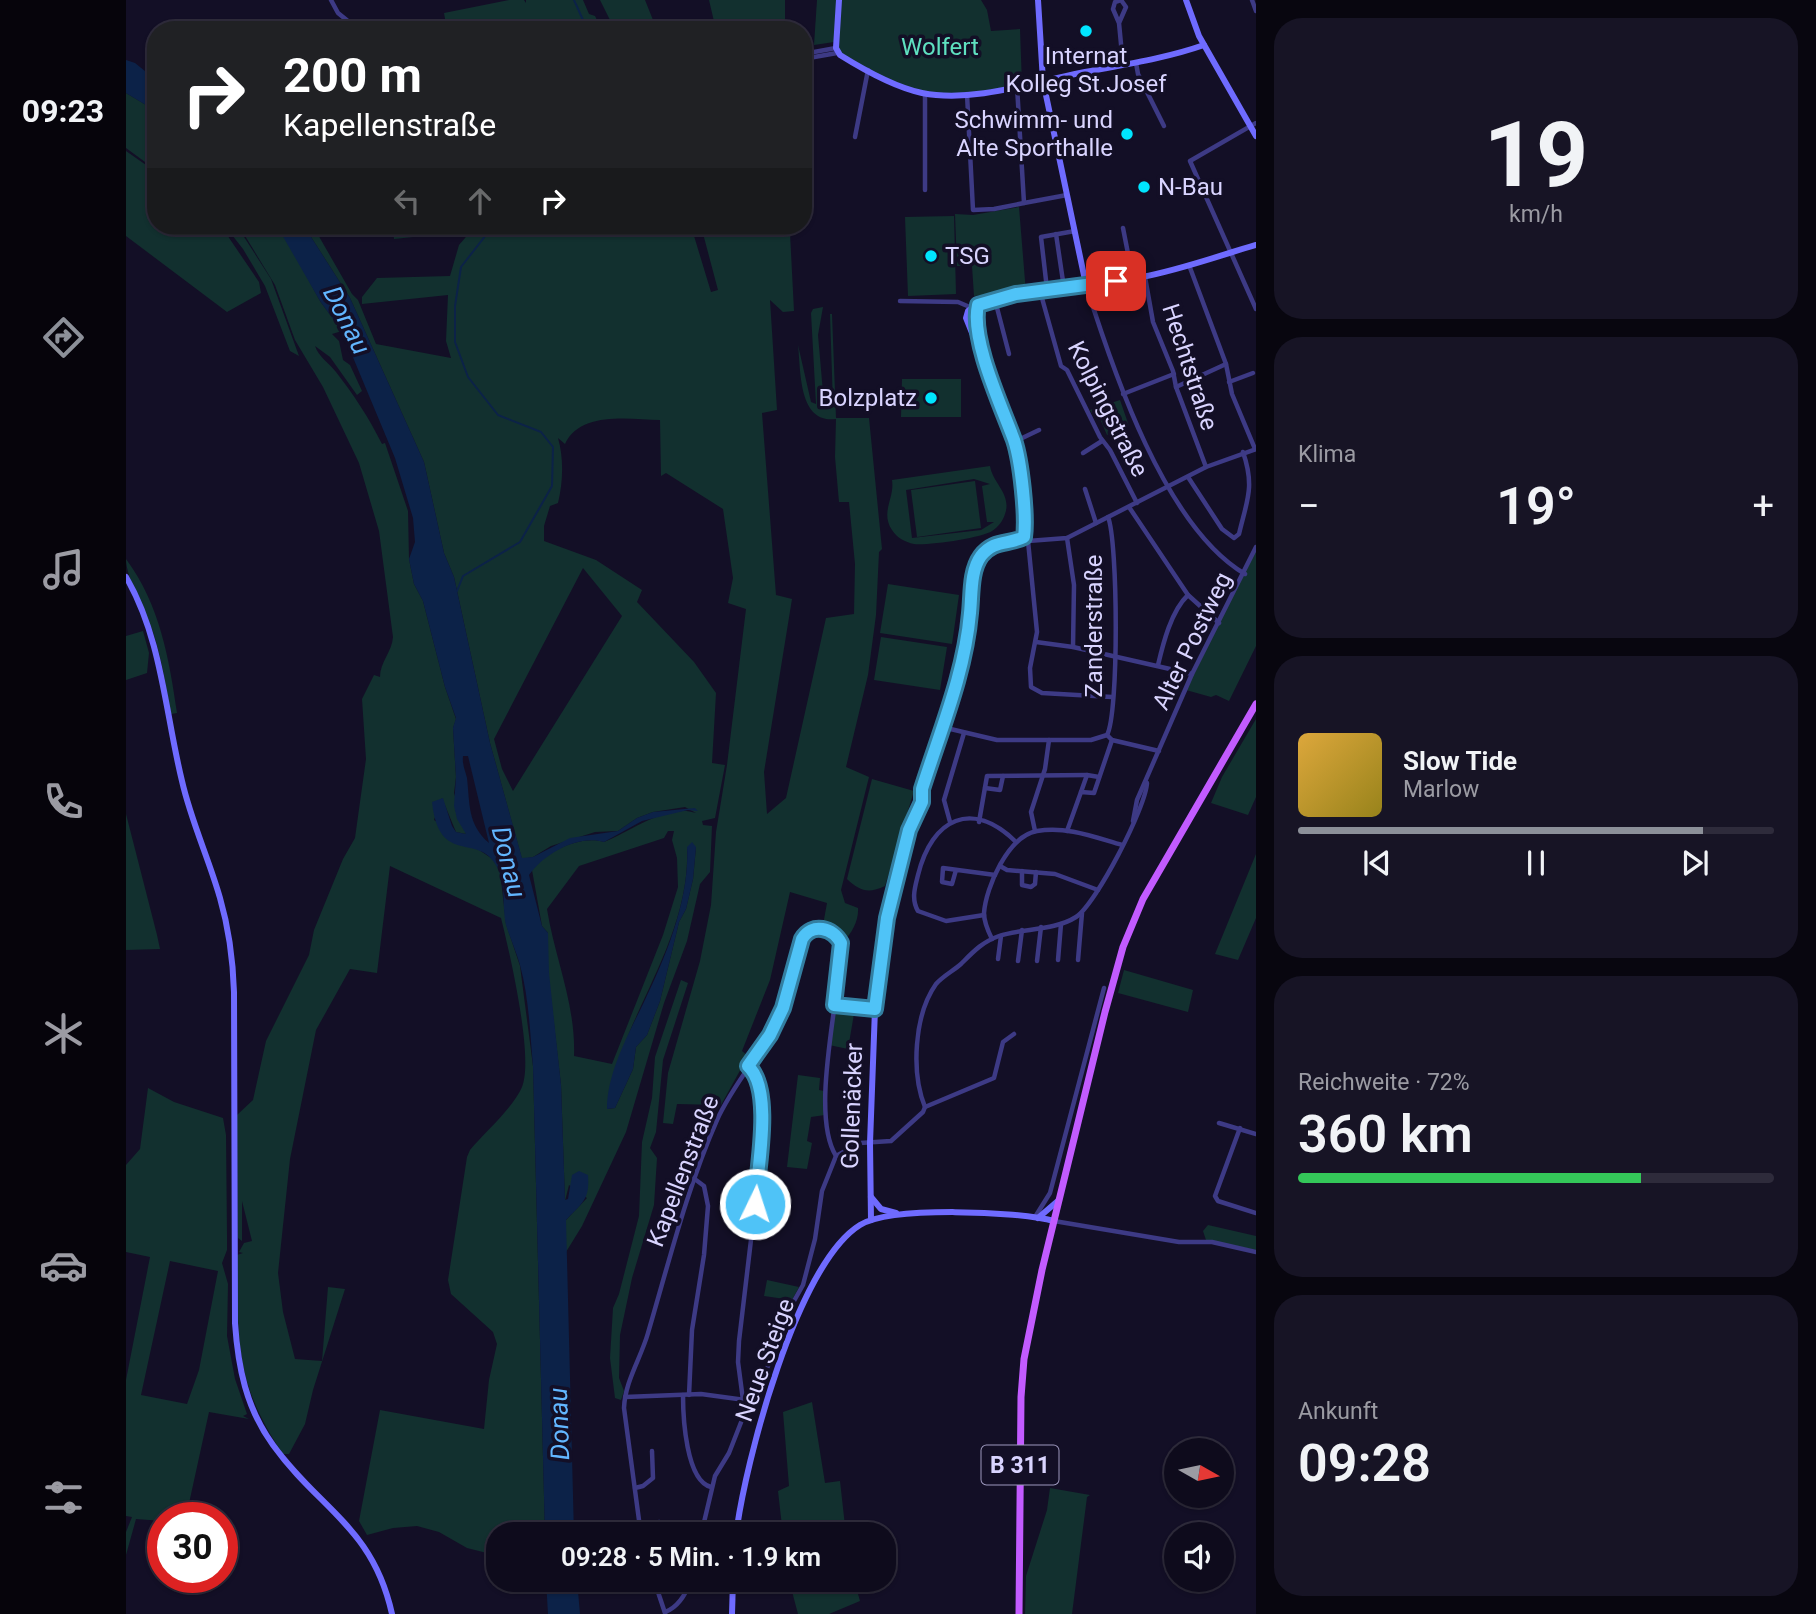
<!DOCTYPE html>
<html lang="de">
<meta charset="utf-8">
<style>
:root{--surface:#0e0b1c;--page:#171425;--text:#f1f3f6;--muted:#9b9ba3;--line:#2e2b3b;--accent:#8c9099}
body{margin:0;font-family:Roboto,sans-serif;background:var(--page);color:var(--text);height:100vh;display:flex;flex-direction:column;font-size:26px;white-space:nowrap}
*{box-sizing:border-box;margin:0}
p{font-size:23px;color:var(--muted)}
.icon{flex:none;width:38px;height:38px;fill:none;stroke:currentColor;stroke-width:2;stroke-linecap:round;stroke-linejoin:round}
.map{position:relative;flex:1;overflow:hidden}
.drawer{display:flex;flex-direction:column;gap:18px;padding:18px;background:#08060f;width:560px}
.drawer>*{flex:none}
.top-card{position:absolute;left:21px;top:21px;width:665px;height:214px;border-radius:28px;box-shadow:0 2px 5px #0004,0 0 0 2px var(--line);background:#202124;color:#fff;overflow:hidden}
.needle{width:46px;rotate:99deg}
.buttons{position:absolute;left:1038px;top:1438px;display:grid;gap:14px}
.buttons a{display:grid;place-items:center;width:70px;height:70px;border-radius:50%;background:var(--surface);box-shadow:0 2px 5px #0004,0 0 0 2px var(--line);font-size:35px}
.speed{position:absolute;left:21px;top:1502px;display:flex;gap:14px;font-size:35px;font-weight:700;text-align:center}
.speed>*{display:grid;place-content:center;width:91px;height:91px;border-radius:50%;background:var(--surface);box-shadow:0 2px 5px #0004,0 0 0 2px var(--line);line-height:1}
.speed .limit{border:10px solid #d22;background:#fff;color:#111}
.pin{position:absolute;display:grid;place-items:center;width:60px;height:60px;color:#fff;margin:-30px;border-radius:14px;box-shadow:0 4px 10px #0006}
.me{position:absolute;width:77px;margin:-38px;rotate:4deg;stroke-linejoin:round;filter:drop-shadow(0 0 5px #0008)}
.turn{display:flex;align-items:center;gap:24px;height:147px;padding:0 21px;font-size:32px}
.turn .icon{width:91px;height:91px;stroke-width:2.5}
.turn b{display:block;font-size:49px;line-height:60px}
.lanes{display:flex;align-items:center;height:66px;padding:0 21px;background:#0003;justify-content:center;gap:35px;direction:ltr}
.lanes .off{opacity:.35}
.big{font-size:52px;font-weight:600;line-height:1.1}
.drawer .card{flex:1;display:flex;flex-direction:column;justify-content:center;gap:10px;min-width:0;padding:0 24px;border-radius:28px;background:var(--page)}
.drawer .dial{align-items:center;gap:0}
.dial b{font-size:91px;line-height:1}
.song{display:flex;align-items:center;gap:21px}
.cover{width:84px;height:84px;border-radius:10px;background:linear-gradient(135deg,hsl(40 70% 55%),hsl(50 70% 35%))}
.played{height:7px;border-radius:4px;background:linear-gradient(90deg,var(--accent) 85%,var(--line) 85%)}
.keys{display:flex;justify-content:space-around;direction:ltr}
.heat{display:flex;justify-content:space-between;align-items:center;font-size:38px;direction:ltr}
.charge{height:10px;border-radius:5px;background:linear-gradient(90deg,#34c759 72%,var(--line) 0)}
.trip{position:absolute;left:360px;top:1522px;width:410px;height:70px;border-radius:28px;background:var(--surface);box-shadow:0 2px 5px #0004,0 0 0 2px var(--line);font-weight:600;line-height:70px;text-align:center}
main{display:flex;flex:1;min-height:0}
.tabs{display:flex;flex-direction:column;width:126px;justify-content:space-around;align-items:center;background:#06040b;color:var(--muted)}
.tabs .icon{width:49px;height:49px}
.tabs .on{color:var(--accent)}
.tabs b{font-size:32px;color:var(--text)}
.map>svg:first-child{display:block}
.green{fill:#12302f;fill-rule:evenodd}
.water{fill:#0c2248;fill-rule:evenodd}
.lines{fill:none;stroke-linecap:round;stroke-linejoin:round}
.stream{stroke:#0c2248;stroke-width:2}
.street{stroke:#3d3a85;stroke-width:4.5}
.secondary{stroke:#6f6bff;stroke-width:6}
.primary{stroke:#c25bff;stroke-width:7}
.route-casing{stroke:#337fa1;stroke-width:18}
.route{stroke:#4fc3f7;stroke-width:12}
.poi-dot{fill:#00e5ff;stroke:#130f26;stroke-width:2.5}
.labels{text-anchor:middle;stroke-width:7;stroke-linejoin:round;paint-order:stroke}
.shield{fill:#130f26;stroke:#9e99be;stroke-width:2}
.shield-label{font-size:23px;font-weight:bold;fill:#d9d4ff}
.park-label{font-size:24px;fill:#5fe0c0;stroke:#130f26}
.poi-label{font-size:24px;fill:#d9d4ff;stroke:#130f26;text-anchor:end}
.street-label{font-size:24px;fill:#d9d4ff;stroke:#130f26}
.water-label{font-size:26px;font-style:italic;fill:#62b6ff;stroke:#130f26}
</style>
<main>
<nav class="tabs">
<b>09:23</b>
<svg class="icon on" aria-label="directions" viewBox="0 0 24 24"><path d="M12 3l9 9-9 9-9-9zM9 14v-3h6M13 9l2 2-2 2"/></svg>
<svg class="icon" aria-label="music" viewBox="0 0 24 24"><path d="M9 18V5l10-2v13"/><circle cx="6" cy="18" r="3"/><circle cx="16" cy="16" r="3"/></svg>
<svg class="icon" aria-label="phone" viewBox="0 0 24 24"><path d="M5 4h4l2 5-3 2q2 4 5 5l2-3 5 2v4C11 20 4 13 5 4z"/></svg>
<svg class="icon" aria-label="climate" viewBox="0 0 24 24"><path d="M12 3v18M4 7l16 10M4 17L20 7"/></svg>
<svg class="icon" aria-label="car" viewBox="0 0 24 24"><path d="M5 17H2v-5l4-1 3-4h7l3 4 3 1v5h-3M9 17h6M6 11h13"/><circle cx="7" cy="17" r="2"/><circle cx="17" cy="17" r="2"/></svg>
<svg class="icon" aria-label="filters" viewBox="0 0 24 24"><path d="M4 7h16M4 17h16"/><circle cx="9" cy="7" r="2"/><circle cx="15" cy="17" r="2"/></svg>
</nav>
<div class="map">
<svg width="1130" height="1614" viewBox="0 0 1130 1614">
<rect width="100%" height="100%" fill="#130f26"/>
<!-- green -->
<g class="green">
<path d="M383 0H398L400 3V0H457L463 14 469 16 476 30H321L318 13Z"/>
<path d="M474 0H519L531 30H489Z"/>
<path d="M583 0H659V23H618V30H590Z"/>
<path d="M691 0H711L708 42 688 45Z"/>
<path d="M715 0H855L861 10 865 31 894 29 896 85C859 91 815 103 778 88 755 79 733 64 711 53Z"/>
<path d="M0 93 30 111V147L22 142 30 149V170L0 148Z"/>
<path d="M0 151 30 172V226H95L133 282 135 293 101 312 0 236Z"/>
<path d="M893 207 900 293 881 296 875 293 848 296 846 266H831L829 214 847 215Z"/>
<path d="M828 216 830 294 782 296 779 217Z"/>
<path d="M99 226H111L145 279 173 356 164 351 139 286 117 249Z"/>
<path d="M113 226H151L156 231 194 301 216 331 206 334 213 341 217 360 224 365 236 391 231 395 204 357 189 346C192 356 203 363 210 372 228 395 243 418 256 444L259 443 282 511 283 559 288 584 297 601 319 687 330 719 327 728 330 777 328 793 340 834 330 832 316 798 308 820 368 860 374 871 380 924 394 966 407 1066 419 1535H373V1556L341 1548 313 1532 291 1526 267 1528 241 1535 233 1521 254 1410 358 1429 363 1380 371 1344 367 1332 325 1294 322 1280 341 1157 344 1150C359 1132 387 1108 396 1087 408 1058 384 954 375 918L264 866 251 973 224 969 190 1030 164 1159 152 1273 157 1312 169 1359 196 1361 202 1287 219 1289 187 1390 179 1424 163 1454H157C108 1382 112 1339 111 1255L117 1253 113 1252 118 1243 126 1241 116 1201V1241L112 1238 111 1115 127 1100 140 1041 183 955 188 930 217 859 229 838 240 759 236 699 248 675 254 677C254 662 266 652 267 637L253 531 233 463 197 387 169 340 149 285Z"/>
<path d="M178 226H187L226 294 232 300 250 344 325 358 320 341 322 295 236 304V297L251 278 324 276 333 245 345 231 268 239 267 226H565L585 292 592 290 575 226H649V232L664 233 668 311 657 312 644 300 651 410 636 413 650 595 666 599 638 772 641 814 660 798 700 618 728 614 729 564 723 502H713L709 457 710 419C672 424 675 371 672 345L685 402 690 404 685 313 687 309 697 307 692 335 698 404 707 405 704 314H706L710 418H743L756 549 753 552 750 615 742 675 720 767 743 777 715 890 719 903 732 908C733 920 726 933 718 941L709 929 697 925 701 903 664 892 644 980 616 1051 622 1056 595 1105 551 1104 547 1124 537 1123 542 1073 574 961 585 905 590 832 601 765 620 609 602 603 607 578 597 509 540 473 535 476 534 420C503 419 454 411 439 444L432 438C438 459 437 482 432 503L424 506 418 526V541L470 560 516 590 511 602 568 662 590 693 586 763 599 765 589 818 576 821 577 825 586 826 584 872 574 884 561 941 538 1003 500 1132 456 1226 440 1252V1220L461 1198 443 1185 439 1201 435 1085 421 963 422 933 416 926 406 870C420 851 455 835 478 842 504 832 541 803 570 813L559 807 527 812 511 818 492 831 469 832 425 846 407 857 396 859 364 743 328 577 318 553 298 462 224 298ZM457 568 496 616 387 791 376 769 368 739ZM542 831H548L546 840 551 858 552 887 537 935 486 1064 448 1056C450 1005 429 959 421 909L453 866 538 838ZM561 847H570L567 879 560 909 553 922 534 1001 521 1035 510 1047 507 1069 489 1108 481 1109C488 1081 494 1053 506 1026 531 969 564 912 561 847Z"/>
<path d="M776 379H835V417H775Z"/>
<path d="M994 400 1003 426 981 435 975 421 969 419 964 410Z"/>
<path d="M864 466C867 484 886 494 879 514 877 521 872 527 866 531 856 538 800 546 788 544 779 542 771 538 766 530 754 512 769 498 766 480ZM848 479 864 484 856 486 861 522H868L855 530 786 538 780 490Z"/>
<path d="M849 481 855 528 791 537 785 490Z"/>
<path d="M1130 547V646L1103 701 1090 695 1085 697 1060 690Z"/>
<path d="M0 559C34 605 43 658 51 713L45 714C40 687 36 659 27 632 20 611 0 579 0 559Z"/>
<path d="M762 584 833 595 826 644 754 633Z"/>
<path d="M17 631 23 653 21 673 0 680V636Z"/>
<path d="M755 637 821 647 814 690 748 680Z"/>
<path d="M1130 719V797L1122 815 1085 803 1096 777Z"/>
<path d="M746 779 788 791 759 886C742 894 734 891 721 879Z"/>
<path d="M0 814 31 935 34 949 0 950Z"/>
<path d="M1130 854V918L1112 960 1089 954Z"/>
<path d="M998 970 1067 990 1062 1012 992 993Z"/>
<path d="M555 980 562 983 537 1060 530 1132 524 1148 531 1158 528 1205 506 1278 494 1335 493 1378 498 1391 495 1400 489 1398 484 1358 487 1308 493 1294 513 1216 516 1142 526 1098 529 1057Z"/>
<path d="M708 1005 729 1008 722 1049 703 1045Z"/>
<path d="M672 1075 694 1078 693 1090 698 1091 699 1115 685 1117 681 1141 686 1143 681 1169 661 1167Z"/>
<path d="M22 1088 48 1102 97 1118 100 1135 101 1235V1250L96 1263 102 1284 101 1336 109 1379 121 1414 117 1416 123 1419 83 1412 60 1517H37V1521L10 1519 0 1555V1532L6 1517 0 1516V1380L24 1257 0 1252V1165L14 1149ZM44 1261 92 1271 73 1370 61 1404 15 1395Z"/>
<path d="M1082 1225 1130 1236V1250L1080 1240 1077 1231Z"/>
<path d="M641 1280 673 1287 666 1300 638 1296Z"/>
<path d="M686 1402 699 1483 714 1481 720 1535H657L652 1491 663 1486 657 1412Z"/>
<path d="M924 1488 964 1495 961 1497 946 1614H899L900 1576 921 1510Z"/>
<path d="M663 1580H728L734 1601 703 1614H672Z"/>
</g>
<!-- water -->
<g class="water">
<path d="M0 60 9 63 30 80V111L0 93Z"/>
<path d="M151 226H178L224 298 298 462 318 553 328 577 364 743 396 858 407 857 444 838 492 831 511 818 527 812 569 808 572 811 562 810 516 821 478 842C452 834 418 854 403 875L416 926 422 933 423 973 435 1085 439 1200 442 1199 446 1175 453 1171 462 1175C464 1200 456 1203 440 1220L448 1535H419L407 1066C404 1033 403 998 394 965 390 951 384 938 380 925 376 906 380 883 371 867 353 831 313 868 306 802L317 798 326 826 330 832 340 834 331 819 328 806 330 777 327 728 330 718 319 687 297 601 288 584 283 559 289 542 287 518 269 458 216 331 194 301ZM337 756H342L363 843C341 824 344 803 341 778 339 770 336 764 337 756Z"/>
<path d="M566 842 570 847 567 879 560 909 553 922 534 1001 521 1035 510 1047 507 1069 489 1108 481 1109C481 1073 502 1035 518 1002 540 957 564 898 561 847Z"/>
<path d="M420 1580H451L454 1614H422Z"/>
</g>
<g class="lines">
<!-- stream -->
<g class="stream">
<path d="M448 0 457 20 455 30"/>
<path d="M331 591 337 576 394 542 426 486 427 447 415 432 372 415 342 377 329 342V306L335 267 367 226"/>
</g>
<!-- street -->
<g class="street">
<path d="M205 0 212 13 233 30"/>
<path d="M1126 0 1130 11"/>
<path d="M993 23 1000 7 995 0 989 2 987 9 993 23 997 65"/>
<path d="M677 54 710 48"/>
<path d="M677 59 711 53"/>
<path d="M1010 63 1012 74 1038 126"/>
<path d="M891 86 898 203 941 195"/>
<path d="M799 94V190"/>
<path d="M841 94 847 210 868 209 898 203"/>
<path d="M1130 123 1064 161 1130 309"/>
<path d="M729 137 742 70"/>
<path d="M997 228 1007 279"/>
<path d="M930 234 938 288"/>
<path d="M1063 265 1100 364 1106 394 1129 449"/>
<path d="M1019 277 1027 322 1047 371 1050 387 1080 467"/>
<path d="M960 285C987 371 1039 527 1119 574"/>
<path d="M921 289 915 237 949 231"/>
<path d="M914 291 935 366 941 370 974 437 984 450 1011 503"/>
<path d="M869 300 883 354"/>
<path d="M774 301 832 302 846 308"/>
<path d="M1103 382 1127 373"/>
<path d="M1050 387 1100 364"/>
<path d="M997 394 1048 374"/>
<path d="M888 442 913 430"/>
<path d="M957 453 976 441"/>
<path d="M1062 477 1096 529 1108 538 1113 534C1121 500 1129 487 1117 452"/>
<path d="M959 489 970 523"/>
<path d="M1003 507 1062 595 1093 623"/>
<path d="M941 538 948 585 947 647"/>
<path d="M902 541 941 538 1080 467 1130 449"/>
<path d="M902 541 911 632 904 668 905 687 916 693 986 697"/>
<path d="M910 642 947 647 1066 674"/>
<path d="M1032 665C1037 644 1045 611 1062 595"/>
<path d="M816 727 871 740H965L981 735C993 714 992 541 982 517"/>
<path d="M981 735 986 740 1033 751"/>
<path d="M859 788 874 790 877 776"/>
<path d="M955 792 961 775 973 777"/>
<path d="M1007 821 1011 800 1066 674 1130 547"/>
<path d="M824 822 818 800 838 733"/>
<path d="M853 822 861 776 961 775"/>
<path d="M909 831 905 812 919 769 923 740"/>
<path d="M941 831 955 792 968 793 986 740"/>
<path d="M874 866 881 870 929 874 972 890"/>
<path d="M830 870 826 884 816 882 817 868 869 875"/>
<path d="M896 871V885L905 887 909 884 910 872"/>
<path d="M858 915 820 921 792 911C785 899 789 887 792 875 806 818 846 799 890 842"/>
<path d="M866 939C862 931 858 922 858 913 860 887 882 836 911 831 941 826 968 837 996 845"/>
<path d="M872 959 875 936"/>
<path d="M932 960 935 924"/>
<path d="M952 960 956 913"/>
<path d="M892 961 896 930"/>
<path d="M911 961 915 927"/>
<path d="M708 1005 749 1009"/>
<path d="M799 1107C785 1073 788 1015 810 984 817 976 827 971 835 964 847 952 856 942 873 936 897 928 928 931 950 917 970 904 1020 807 1021 783"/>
<path d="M1093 1123 1130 1134"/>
<path d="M1114 1128 1089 1196 1092 1201 1130 1213"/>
<path d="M909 1217 924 1193 978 988"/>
<path d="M928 1221 1053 1242H1086L1130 1252"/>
<path d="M557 1395C557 1417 560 1481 585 1487"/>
<path d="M563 1395 566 1330 578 1255 582 1206 578 1186 570 1180"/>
<path d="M499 1397 575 1394 619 1400"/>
<path d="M617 1400 612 1362 613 1341 627 1223 636 1111 631 1080 622 1066"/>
<path d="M509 1488 517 1486 527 1478 526 1451"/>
<path d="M515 1535 498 1408C499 1381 515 1358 522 1333 543 1262 561 1188 591 1120 606 1087 629 1061 647 1030 663 1001 667 970 676 939 683 927 696 927 707 932L715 943C715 995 683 1113 710 1156"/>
<path d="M522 1535 531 1530 533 1522"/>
<path d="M575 1535 589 1476 603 1453 623 1402 642 1366 655 1324 677 1285 689 1239 696 1191 710 1156 734 1143 765 1141 797 1112 799 1107 868 1078 877 1042 888 1034"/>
<path d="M528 1580 539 1613"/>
<path d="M539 1612C553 1607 560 1594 565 1580"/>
</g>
<!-- secondary -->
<g class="secondary">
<path d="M713 0 710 48 714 55C738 70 768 87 796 93 846 103 905 83 954 73 995 65 1038 59 1078 45"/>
<path d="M912 0 917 81 960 285"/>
<path d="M1060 0 1073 36 1130 136"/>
<path d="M858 363 840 318 842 311C879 284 969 287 1016 277 1054 270 1092 256 1130 245"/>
<path d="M0 577C36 639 39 712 56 781 65 821 83 859 94 898 103 929 107 960 108 992L109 1323C112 1367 120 1408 147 1445 193 1509 247 1527 266 1614"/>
<path d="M745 1197 755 1209 770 1213"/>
<path d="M912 1218 933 1200"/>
<path d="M745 1220 744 1143 749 1009 756 947 766 896 835 664 851 563 867 545 896 539 899 531C899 503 897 471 889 445 879 410 843 340 852 305"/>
<path d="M610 1535C619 1462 671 1264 734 1225 766 1206 891 1211 928 1221"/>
<path d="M606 1614 607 1580"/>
</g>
<!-- primary -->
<path class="primary" d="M893 1614 895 1397 898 1359 916 1270 979 1012 997 947 1017 899 1130 704"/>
</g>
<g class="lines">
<!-- route casing -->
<g class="route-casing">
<path id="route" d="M629 1204C631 1171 648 1089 622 1066L644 1035 657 1008 676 939C686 922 707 928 715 943L708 1005 749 1009 761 918 783 830 796 802V789C814 732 839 673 844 613 846 595 844 571 855 556 868 539 883 545 898 537 901 516 895 461 888 440 876 407 844 339 852 305L890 294 990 281"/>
</g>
<!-- route -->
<use href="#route" class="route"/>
</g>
<!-- markers -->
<g class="poi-dot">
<circle cx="960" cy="31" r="7"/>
<circle cx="1001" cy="134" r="7"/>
<circle cx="1018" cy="187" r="7"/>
<circle cx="805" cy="256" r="7"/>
<circle cx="805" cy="398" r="7"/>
</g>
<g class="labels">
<!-- shield labels -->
<rect class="shield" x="855.5" y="1445.5" width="77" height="39" rx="5"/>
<g class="shield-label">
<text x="894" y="1473">B 311</text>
</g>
<!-- park labels -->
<g class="park-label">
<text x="814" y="55">Wolfert</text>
</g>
<!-- poi labels -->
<g class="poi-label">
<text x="960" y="64" text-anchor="middle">Internat<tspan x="960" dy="28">Kolleg St.Josef</tspan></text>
<text x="987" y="128">Schwimm- und<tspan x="987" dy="28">Alte Sporthalle</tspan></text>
<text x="1032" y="195" text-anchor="start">N-Bau</text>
<text x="819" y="264" text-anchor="start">TSG</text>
<text x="791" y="406">Bolzplatz</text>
</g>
<!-- street labels -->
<g class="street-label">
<text transform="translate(1064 367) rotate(72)" y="8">Hechtstraße</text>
<text transform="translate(982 409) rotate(63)" y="8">Kolpingstraße</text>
<text transform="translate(968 626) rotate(-90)" y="8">Zanderstraße</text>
<text transform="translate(1066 641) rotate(-64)" y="8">Alter Postweg</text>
<text transform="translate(726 1106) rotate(-88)" y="8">Gollenäcker</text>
<text transform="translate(557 1171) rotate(-69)" y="8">Kapellenstraße</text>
<text transform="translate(639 1360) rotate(-70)" y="8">Neue Steige</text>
</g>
<!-- water labels -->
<g class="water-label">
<text transform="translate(221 320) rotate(63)" y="9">Donau</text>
<text transform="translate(383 862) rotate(76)" y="9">Donau</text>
<text transform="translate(433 1424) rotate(-92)" y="9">Donau</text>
</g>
</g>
</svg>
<div class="buttons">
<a><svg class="needle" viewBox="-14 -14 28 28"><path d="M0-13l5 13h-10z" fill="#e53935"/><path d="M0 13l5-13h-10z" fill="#9b9ba3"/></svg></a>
<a><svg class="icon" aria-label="sound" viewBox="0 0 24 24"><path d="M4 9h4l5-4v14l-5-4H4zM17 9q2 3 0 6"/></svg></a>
</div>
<div class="speed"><div class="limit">30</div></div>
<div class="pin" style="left:990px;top:281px;background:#d93025"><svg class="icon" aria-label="arrive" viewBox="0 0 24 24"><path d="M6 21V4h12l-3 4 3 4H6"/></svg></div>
<svg class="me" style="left:629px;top:1204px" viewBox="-20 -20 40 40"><circle r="17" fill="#4fc3f7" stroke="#fff" stroke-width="3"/><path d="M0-11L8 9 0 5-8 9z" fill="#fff"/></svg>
<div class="trip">09:28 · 5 Min. · 1.9 km</div>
<div class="top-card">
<div class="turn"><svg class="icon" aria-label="right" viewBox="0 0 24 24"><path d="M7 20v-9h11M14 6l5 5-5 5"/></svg><div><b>200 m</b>Kapellenstraße</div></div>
<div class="lanes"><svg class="icon off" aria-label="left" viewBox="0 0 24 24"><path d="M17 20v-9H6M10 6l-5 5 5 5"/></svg><svg class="icon off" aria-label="ahead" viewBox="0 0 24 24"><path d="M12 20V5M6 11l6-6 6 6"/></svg><svg class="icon" aria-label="right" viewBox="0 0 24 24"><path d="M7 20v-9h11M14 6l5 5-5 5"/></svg></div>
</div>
</div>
<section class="drawer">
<div class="card dial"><b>19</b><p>km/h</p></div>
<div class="card"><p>Klima</p>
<div class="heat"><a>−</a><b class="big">19°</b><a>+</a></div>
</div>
<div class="card">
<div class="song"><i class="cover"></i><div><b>Slow Tide</b><p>Marlow</p></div></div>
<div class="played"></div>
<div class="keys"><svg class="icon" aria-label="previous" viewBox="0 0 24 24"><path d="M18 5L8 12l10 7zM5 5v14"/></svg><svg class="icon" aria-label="pause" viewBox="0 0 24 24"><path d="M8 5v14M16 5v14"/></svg><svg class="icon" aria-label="next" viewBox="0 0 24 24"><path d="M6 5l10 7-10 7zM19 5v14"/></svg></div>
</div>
<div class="card"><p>Reichweite · 72%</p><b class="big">360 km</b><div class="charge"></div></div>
<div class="card"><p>Ankunft</p><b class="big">09:28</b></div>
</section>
</main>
